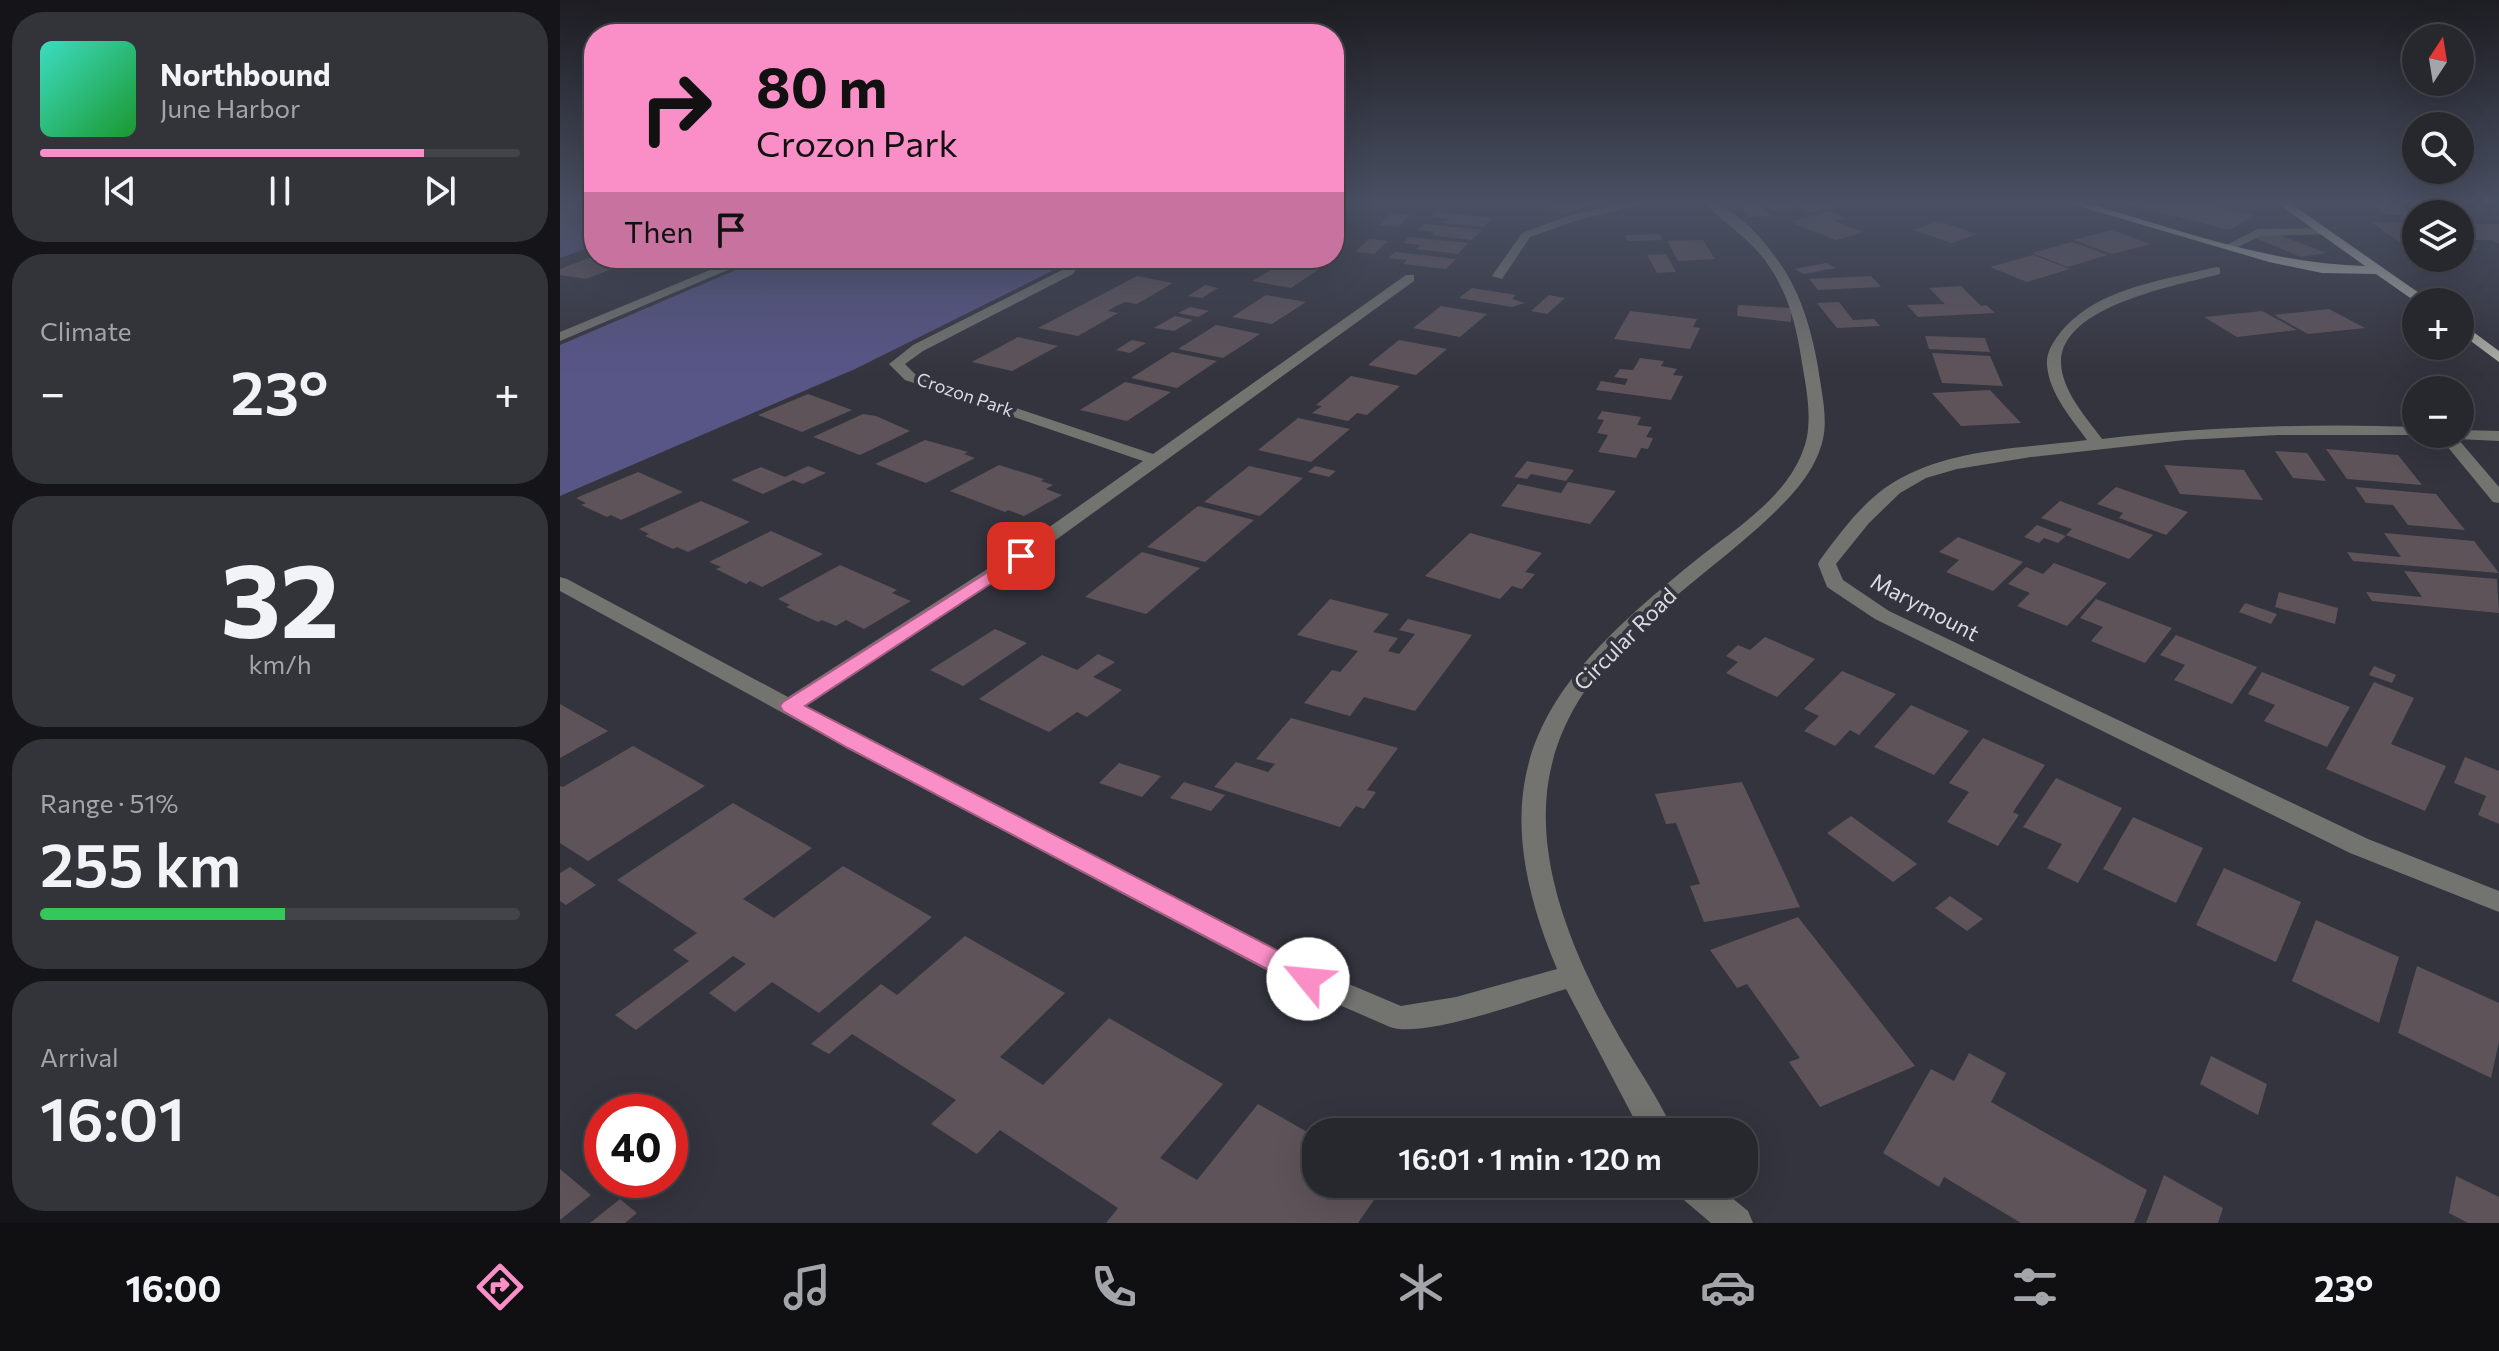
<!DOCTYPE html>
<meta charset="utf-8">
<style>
:root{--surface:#27272e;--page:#33333a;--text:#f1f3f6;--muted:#a4a5aa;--line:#43444a;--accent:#fa8fc7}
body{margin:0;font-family:Commissioner,sans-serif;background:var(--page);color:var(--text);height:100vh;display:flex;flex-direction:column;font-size:30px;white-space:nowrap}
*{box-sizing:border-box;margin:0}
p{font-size:26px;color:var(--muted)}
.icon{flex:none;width:44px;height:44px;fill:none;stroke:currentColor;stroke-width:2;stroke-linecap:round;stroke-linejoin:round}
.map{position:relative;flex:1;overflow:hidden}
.sheet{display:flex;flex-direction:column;gap:12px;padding:12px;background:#151519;width:560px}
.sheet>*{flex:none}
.top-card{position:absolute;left:24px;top:24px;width:760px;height:244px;border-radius:32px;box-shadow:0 8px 32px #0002,0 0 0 2px var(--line);background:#fa8fc7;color:#111;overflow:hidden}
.needle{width:52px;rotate:12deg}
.controls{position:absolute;left:1842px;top:24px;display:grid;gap:16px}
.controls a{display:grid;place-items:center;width:72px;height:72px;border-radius:50%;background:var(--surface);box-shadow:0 8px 32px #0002,0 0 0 2px var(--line);font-size:40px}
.speed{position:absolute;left:24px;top:1094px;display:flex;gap:16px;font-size:40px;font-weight:700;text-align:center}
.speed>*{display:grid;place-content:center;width:104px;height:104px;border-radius:50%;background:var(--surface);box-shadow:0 8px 32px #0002,0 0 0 2px var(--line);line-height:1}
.speed .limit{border:12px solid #d22;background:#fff;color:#111}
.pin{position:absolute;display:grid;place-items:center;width:68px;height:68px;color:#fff;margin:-34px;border-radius:16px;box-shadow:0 4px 12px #0006}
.me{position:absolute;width:88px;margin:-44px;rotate:298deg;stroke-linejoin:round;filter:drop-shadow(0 0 6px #0008)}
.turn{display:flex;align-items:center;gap:28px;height:168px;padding:0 40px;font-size:36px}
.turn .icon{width:104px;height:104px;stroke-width:2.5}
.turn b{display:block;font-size:56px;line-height:68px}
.then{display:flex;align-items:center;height:76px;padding:0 40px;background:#0003;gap:16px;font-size:30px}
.big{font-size:60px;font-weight:600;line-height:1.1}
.sheet .widget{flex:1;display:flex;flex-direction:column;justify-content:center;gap:12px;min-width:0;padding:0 28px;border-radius:32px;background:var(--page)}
.sheet .dial{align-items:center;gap:0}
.dial b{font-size:104px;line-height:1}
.song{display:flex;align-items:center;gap:24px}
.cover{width:96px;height:96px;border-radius:12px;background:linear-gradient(135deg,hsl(170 70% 55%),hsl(130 70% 35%))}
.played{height:8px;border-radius:4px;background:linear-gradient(90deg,var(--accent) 80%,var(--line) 80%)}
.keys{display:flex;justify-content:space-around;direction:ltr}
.heat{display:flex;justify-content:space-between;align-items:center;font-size:44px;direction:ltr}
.charge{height:12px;border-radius:6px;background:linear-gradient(90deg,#34c759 51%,var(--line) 0)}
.trip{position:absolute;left:742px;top:1118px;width:456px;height:80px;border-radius:32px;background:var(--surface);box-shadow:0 8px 32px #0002,0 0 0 2px var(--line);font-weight:600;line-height:80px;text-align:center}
.tabs{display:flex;height:128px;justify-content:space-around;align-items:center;background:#101012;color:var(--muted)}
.tabs .icon{width:56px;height:56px}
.tabs .selected{color:var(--accent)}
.tabs b{font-size:36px;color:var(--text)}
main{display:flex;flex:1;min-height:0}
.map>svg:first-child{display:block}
.green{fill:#585587}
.building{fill:#5e5359}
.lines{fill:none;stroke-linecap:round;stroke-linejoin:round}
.minor{fill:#73746f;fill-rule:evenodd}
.major{fill:#afb1a7;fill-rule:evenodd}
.route{fill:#fa8fc7;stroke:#a25d81;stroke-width:2}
.labels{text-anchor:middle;stroke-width:8;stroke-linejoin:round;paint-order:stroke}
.far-street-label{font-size:18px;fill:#dbdbe1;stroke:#34343e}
.street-label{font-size:22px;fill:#dbdbe1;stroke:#34343e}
</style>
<main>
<section class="sheet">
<div class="widget">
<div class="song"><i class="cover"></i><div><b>Northbound</b><p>June Harbor</p></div></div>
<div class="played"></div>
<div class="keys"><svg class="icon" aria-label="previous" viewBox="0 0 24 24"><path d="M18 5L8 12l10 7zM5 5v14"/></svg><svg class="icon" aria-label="pause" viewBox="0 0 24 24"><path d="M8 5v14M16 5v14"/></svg><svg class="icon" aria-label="next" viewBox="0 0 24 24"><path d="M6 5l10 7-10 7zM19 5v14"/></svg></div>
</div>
<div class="widget"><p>Climate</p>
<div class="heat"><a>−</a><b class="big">23°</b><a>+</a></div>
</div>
<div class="widget dial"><b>32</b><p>km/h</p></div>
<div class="widget"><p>Range · 51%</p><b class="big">255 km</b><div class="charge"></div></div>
<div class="widget"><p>Arrival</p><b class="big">16:01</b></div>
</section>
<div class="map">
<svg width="1939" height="1223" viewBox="0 0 1939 1223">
<rect width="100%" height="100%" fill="#34343e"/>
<!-- green -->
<g class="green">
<path d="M0 203H34V246L0 258Z"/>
<path d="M204 258H454L490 266 492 271 295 369 0 496V345Z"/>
</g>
<!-- building -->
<g class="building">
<path d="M1000 203H1036V204L1003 214 984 208Z"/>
<path d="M1177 203H1198L1210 216 1189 217Z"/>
<path d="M1203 203H1228L1235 210 1211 211Z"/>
<path d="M1254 203H1268L1278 208 1249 213 1235 207Z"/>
<path d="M1642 203 1694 215 1670 230 1565 204Z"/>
<path d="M1810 203H1838L1856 215H1827Z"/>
<path d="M1269 211 1286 218 1275 221 1304 232 1276 240 1230 222Z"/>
<path d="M876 212 933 218 924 227 884 223 888 219 870 217Z"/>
<path d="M832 213 850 215 838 227 820 225Z"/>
<path d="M1378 221 1417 234 1392 243 1353 230Z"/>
<path d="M1811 222 1856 223V249H1850Z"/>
<path d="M864 224 922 230 912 240 871 235 875 232 858 230Z"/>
<path d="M1911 224H1939V244L1932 240H1902L1918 250 1900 249V229H1919Z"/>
<path d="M1552 230 1590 244 1552 254 1514 240Z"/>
<path d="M1099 234 1102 240 1068 241 1065 235Z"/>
<path d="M1717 234 1766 253 1741 257 1693 237Z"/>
<path d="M849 237 908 243 898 254 857 249 861 245 843 243Z"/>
<path d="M809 239 828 241 814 254 795 252Z"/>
<path d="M1143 240 1155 259 1118 261 1107 241Z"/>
<path d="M1512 242 1548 255 1508 267 1472 253Z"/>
<path d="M835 252 896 259 886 269 843 264 847 260 828 258Z"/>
<path d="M1106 254 1116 272 1097 273 1087 255Z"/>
<path d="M1473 255 1510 269 1467 282 1430 267Z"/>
<path d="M34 256V258H80L26 279 0 275V269Z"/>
<path d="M724 262 761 268 731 288 692 281Z"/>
<path d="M1266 263 1276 268 1244 274 1234 269Z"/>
<path d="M577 276 613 283 577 304 565 302 556 306 548 311 558 313 518 336 478 328Z"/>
<path d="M1311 276 1321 287 1258 290 1249 279Z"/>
<path d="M645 285 658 288 642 298 628 296Z"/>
<path d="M1401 286 1421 306 1426 305 1435 313 1358 317 1347 305 1385 304 1369 288Z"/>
<path d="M912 288 956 295 952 299 965 303 952 307 899 298Z"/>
<path d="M706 295 746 302 712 324 672 317Z"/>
<path d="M989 295 1005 298 987 314 971 311Z"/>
<path d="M1279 302 1293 320 1314 319 1320 326 1277 328 1257 303Z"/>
<path d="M1178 305 1231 308V322L1177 316Z"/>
<path d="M881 306 927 314 900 337 853 328Z"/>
<path d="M630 307 649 311 638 317 618 313Z"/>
<path d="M1769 309 1805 328 1748 334 1714 315Z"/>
<path d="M1070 311 1137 319 1133 327 1140 328 1130 349 1054 339Z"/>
<path d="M1702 311 1737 330 1677 337 1644 317Z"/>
<path d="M615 316 633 320 614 331 594 328Z"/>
<path d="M656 325 700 334 663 358 618 349Z"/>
<path d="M1365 336 1425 338 1430 352 1369 349Z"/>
<path d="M458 337 498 346 452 371 412 362Z"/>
<path d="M572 340 586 343 570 353 556 350Z"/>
<path d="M839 340 887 349 856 375 808 365Z"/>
<path d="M612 352 657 361 617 388 571 378Z"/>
<path d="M1372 353 1430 356 1443 386 1382 383Z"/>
<path d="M1080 358 1104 361 1101 366 1117 369 1113 375 1123 376 1111 400 1036 390 1041 381 1065 385 1068 379 1054 377 1060 369 1073 370Z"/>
<path d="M791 376 840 386 807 415 797 413 788 421 752 413 762 406 756 405Z"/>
<path d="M565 382 611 392 567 421 520 410Z"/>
<path d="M1430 390 1461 423 1401 426 1372 393Z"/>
<path d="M248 394 292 410 242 432 198 415Z"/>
<path d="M1042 411 1081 417 1077 425 1092 427 1086 437 1093 438 1088 449 1081 448 1076 458 1038 452 1048 435 1037 433 1044 420 1037 419Z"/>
<path d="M303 414 316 416 350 431 300 455 253 437Z"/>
<path d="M738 418 790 429 751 462 698 450Z"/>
<path d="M365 440 408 452 404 454 415 458 366 483 315 464Z"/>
<path d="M1766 449 1838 455 1862 485 1787 479Z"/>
<path d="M1715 451 1747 453 1766 481 1733 478Z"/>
<path d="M967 461 1014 470 1006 481 971 474 967 479 954 477Z"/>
<path d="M439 465 484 479 481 481 493 485 486 489 502 495 464 516 448 510 445 512 390 491Z"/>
<path d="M1604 465 1684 470 1703 500 1620 494Z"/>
<path d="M248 466 266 473 243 484 233 480 203 494 171 480 201 467 225 477Z"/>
<path d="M689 466 743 478 700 516 644 502Z"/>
<path d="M755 466 776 471 769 477 748 472Z"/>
<path d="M78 472 123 492 61 520 51 515 47 517 21 505 26 503 16 498Z"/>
<path d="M1008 482 1056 491 1030 524 941 506 958 484 1001 493Z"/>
<path d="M1556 487 1628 512 1606 535 1559 518 1563 513 1537 504Z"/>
<path d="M1795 487 1876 494 1905 530 1848 525 1833 505 1806 503Z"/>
<path d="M141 501 190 522 128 552 117 547 113 549 85 536 89 534 79 529Z"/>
<path d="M1500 501 1593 535 1569 559 1506 535 1512 529 1481 518Z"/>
<path d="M638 506 694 520 645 562 587 547Z"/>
<path d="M1477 525 1506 536 1498 543 1484 538 1479 543 1464 537Z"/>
<path d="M211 531 263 554 202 587 190 581 186 584 156 569 161 567 149 562Z"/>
<path d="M910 533 982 553 965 572 975 574 962 589 952 586 940 599 865 576Z"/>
<path d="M1824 533 1914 541 1939 573 1793 561 1787 552 1841 557Z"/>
<path d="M1398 537 1463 562 1433 591 1386 572 1399 560 1379 552Z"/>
<path d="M582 552 640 568 586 614 525 597Z"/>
<path d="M1494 563 1547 583 1507 626 1457 606 1470 593 1448 584 1466 567 1483 574Z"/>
<path d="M280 565 337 590 332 593 351 601 304 629 286 620 276 626 262 620 258 622 226 607 230 605 218 599Z"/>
<path d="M1844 571 1937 579 1939 613 1812 601 1806 592 1862 597Z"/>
<path d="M1719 592 1778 608 1775 624 1715 607Z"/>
<path d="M770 599 829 614 813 632 838 638 828 651 839 654 855 634 839 630 848 619 912 635 855 711 804 697 790 716 744 703 772 670 780 672 798 651 737 635Z"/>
<path d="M1536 599 1612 628 1585 663 1531 641 1543 627 1520 618Z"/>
<path d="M1685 603 1717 614 1711 624 1679 612Z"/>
<path d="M435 629 467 643 403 686 370 670Z"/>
<path d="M1616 635 1697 667 1672 704 1614 680 1625 665 1600 655Z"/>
<path d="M1205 637 1255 659 1217 697 1166 673 1178 662 1166 656 1178 645 1190 650Z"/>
<path d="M538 654 555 662 533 677 562 690 527 717 517 712 489 732 419 699 482 655 517 670Z"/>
<path d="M1814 666 1836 675 1832 683 1809 675Z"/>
<path d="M1282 671 1336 694 1299 735 1290 730 1275 746 1244 731 1259 716 1244 709Z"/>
<path d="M1702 672 1790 707 1767 747 1704 721 1715 705 1688 694Z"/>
<path d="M1814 682 1854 698 1831 744 1886 766 1865 811 1766 769Z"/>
<path d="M0 704 14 712 48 731 0 758Z"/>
<path d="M1351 705 1409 731 1374 775 1314 747Z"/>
<path d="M731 718 838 748 807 790 816 792 804 809 796 806 780 827 654 787 676 762 708 772 715 764 696 759Z"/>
<path d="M1423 738 1485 765 1453 812 1459 815 1438 846 1387 822 1409 792 1389 783Z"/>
<path d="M73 746 145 786 28 861 0 843V786L3 787Z"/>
<path d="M1905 757 1939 771V824L1918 815 1926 796 1894 783Z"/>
<path d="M559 763 601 776 582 797 539 783Z"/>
<path d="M1496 778 1562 808 1518 883 1487 868 1502 844 1463 827Z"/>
<path d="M624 782 665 795 651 811 610 798Z"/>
<path d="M1182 782 1240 907 1144 922 1130 886 1140 884 1116 823 1106 824 1095 794Z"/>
<path d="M173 803 252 848 183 899 214 918 283 866 372 917 259 1013 212 982 175 1012 149 993 186 964 173 956 76 1030 55 1015 129 961 113 950 137 933 57 880Z"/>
<path d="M1291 816 1357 864 1333 882 1267 833Z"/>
<path d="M1573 817 1643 848 1616 903 1543 869Z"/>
<path d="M10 867 36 885 6 905 0 901V873Z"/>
<path d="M1664 868 1741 902 1716 962 1636 925Z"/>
<path d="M1390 896 1423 919 1407 931 1375 908Z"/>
<path d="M1238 917 1355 1066 1260 1107 1229 1062 1240 1058 1187 984 1177 988 1150 950Z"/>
<path d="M1756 920 1839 957 1819 1023 1732 981Z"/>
<path d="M405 936 505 993 440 1057 483 1085 549 1018 663 1084 600 1158 637 1180 698 1104 756 1137V1184H825L798 1223H546L558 1208 440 1130 417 1154 371 1124 396 1100 292 1034 269 1054 251 1044 321 984 337 995Z"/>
<path d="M1857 966 1939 1003V1042L1931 1078 1838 1033Z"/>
<path d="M1409 1053 1446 1073 1431 1102 1587 1190 1574 1223H1461L1384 1177 1379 1187 1323 1153 1371 1069 1394 1081Z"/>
<path d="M1651 1056 1707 1084 1698 1115 1640 1084Z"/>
<path d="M0 1169 31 1195 0 1220Z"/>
<path d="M1604 1175 1663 1208 1658 1223H1586Z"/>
<path d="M1896 1176 1939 1197V1223H1908L1889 1213Z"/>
<path d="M60 1199 77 1213 65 1223H30Z"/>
</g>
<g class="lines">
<!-- minor -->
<g class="minor">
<path d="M1065 203H1087L1018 220 970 237 942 279 932 276 962 233 1011 215Z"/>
<path d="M1144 203C1176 203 1209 246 1225 271 1243 300 1252 333 1258 367 1261 389 1268 417 1263 439 1255 475 1226 502 1200 526 1115 602 1001 667 987 792 978 876 1019 966 1060 1038 1078 1069 1099 1099 1114 1132H1081L1006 989C968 1000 864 1039 830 1027L738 987 287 748 0 591V577L7 579 228 697 454 552 583 461 345 380 329 364 353 345 502 270 498 262 490 258H508L515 271 513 274 363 351 345 364 355 374 593 454 846 275H854V281L468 560 245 706 758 971 841 1006 896 997 997 969C912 766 987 680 1141 556 1177 528 1225 497 1242 453 1254 426 1247 392 1242 363 1237 329 1229 295 1209 266 1192 240 1166 225 1144 203Z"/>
<path d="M1764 228 1768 230V234L1700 236 1672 250 1662 247 1698 229Z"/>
<path d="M179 258H196L0 341V332Z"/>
<path d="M1656 267 1660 268V274C1620 285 1500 305 1501 363 1502 391 1526 417 1542 439 1647 427 1751 423 1856 427V434L1862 435H1718L1625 440 1471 457 1397 469 1366 478 1340 493 1309 523 1276 564 1283 580 1329 611 1808 839 1939 891V912L1790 853 1315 619 1267 587 1258 564 1260 560C1283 529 1307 496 1341 478 1396 448 1467 448 1527 440 1511 418 1489 393 1487 365 1486 354 1491 346 1497 337 1533 288 1601 281 1656 267Z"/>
<path d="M1900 430 1939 431V441L1898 439 1939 487V503L1933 502 1877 434H1900Z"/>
<path d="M1114 1184H1155L1188 1211 1193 1223H1151L1118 1195Z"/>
</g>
<!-- major -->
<g class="major">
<path d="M1508 203H1526C1617 229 1710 264 1805 266L1717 203H1730L1872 302H1856L1816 274 1762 273 1709 262Z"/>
<path d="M1900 322 1939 351V362L1900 333Z"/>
</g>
</g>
<!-- sky -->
<linearGradient id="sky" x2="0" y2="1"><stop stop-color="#1d1d22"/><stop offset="0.54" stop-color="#4a5063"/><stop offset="1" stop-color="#4a5063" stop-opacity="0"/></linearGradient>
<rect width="1939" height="374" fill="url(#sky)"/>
<!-- route -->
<path class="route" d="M461 551 470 556 467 560 245 706 757 971 761 979 757 986 748 989 739 986 288 748 223 711 220 706 223 702Z"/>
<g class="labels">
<!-- far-street labels -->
<g class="far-street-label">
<text transform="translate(405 395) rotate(19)" y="6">Crozon Park</text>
</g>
<!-- street labels -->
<g class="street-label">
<text transform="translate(1365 607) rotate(28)" y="8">Marymount</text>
<text transform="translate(1065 639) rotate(-45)" y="8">Circular Road</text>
</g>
</g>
</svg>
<div class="controls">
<a><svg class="needle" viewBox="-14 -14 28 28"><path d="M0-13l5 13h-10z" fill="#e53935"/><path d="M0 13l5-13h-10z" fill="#a4a5aa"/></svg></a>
<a><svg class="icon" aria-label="search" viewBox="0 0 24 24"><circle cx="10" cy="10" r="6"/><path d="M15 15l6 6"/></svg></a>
<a><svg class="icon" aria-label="layers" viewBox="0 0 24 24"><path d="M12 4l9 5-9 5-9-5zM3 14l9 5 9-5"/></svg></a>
<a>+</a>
<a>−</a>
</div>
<div class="speed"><div class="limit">40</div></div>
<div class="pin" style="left:461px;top:556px;background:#d93025"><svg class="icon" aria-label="arrive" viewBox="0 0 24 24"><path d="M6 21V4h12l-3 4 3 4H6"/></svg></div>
<svg class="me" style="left:748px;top:979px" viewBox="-20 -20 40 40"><circle r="19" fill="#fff"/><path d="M0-13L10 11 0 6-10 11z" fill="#fa8fc7"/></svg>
<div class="trip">16:01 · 1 min · 120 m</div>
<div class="top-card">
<div class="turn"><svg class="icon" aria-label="right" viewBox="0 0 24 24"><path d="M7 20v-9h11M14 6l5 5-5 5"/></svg><div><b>80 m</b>Crozon Park</div></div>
<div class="then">Then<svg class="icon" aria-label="arrive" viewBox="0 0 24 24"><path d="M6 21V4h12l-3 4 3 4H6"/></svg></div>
</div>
</div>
</main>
<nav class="tabs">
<b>16:00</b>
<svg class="icon selected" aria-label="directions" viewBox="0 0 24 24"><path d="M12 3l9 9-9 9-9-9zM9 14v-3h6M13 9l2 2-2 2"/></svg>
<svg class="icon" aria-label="music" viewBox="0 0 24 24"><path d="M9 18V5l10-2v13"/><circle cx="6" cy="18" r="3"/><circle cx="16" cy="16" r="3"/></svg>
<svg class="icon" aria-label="phone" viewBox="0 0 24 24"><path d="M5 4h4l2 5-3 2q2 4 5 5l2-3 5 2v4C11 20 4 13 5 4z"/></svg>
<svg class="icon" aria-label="climate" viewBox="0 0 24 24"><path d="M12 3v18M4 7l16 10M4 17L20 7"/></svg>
<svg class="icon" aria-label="car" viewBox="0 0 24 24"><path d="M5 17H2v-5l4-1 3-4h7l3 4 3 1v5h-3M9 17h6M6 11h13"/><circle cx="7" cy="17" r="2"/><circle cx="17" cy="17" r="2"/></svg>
<svg class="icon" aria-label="filters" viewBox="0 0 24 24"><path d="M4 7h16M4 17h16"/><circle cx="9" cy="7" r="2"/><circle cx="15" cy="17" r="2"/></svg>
<b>23°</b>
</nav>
